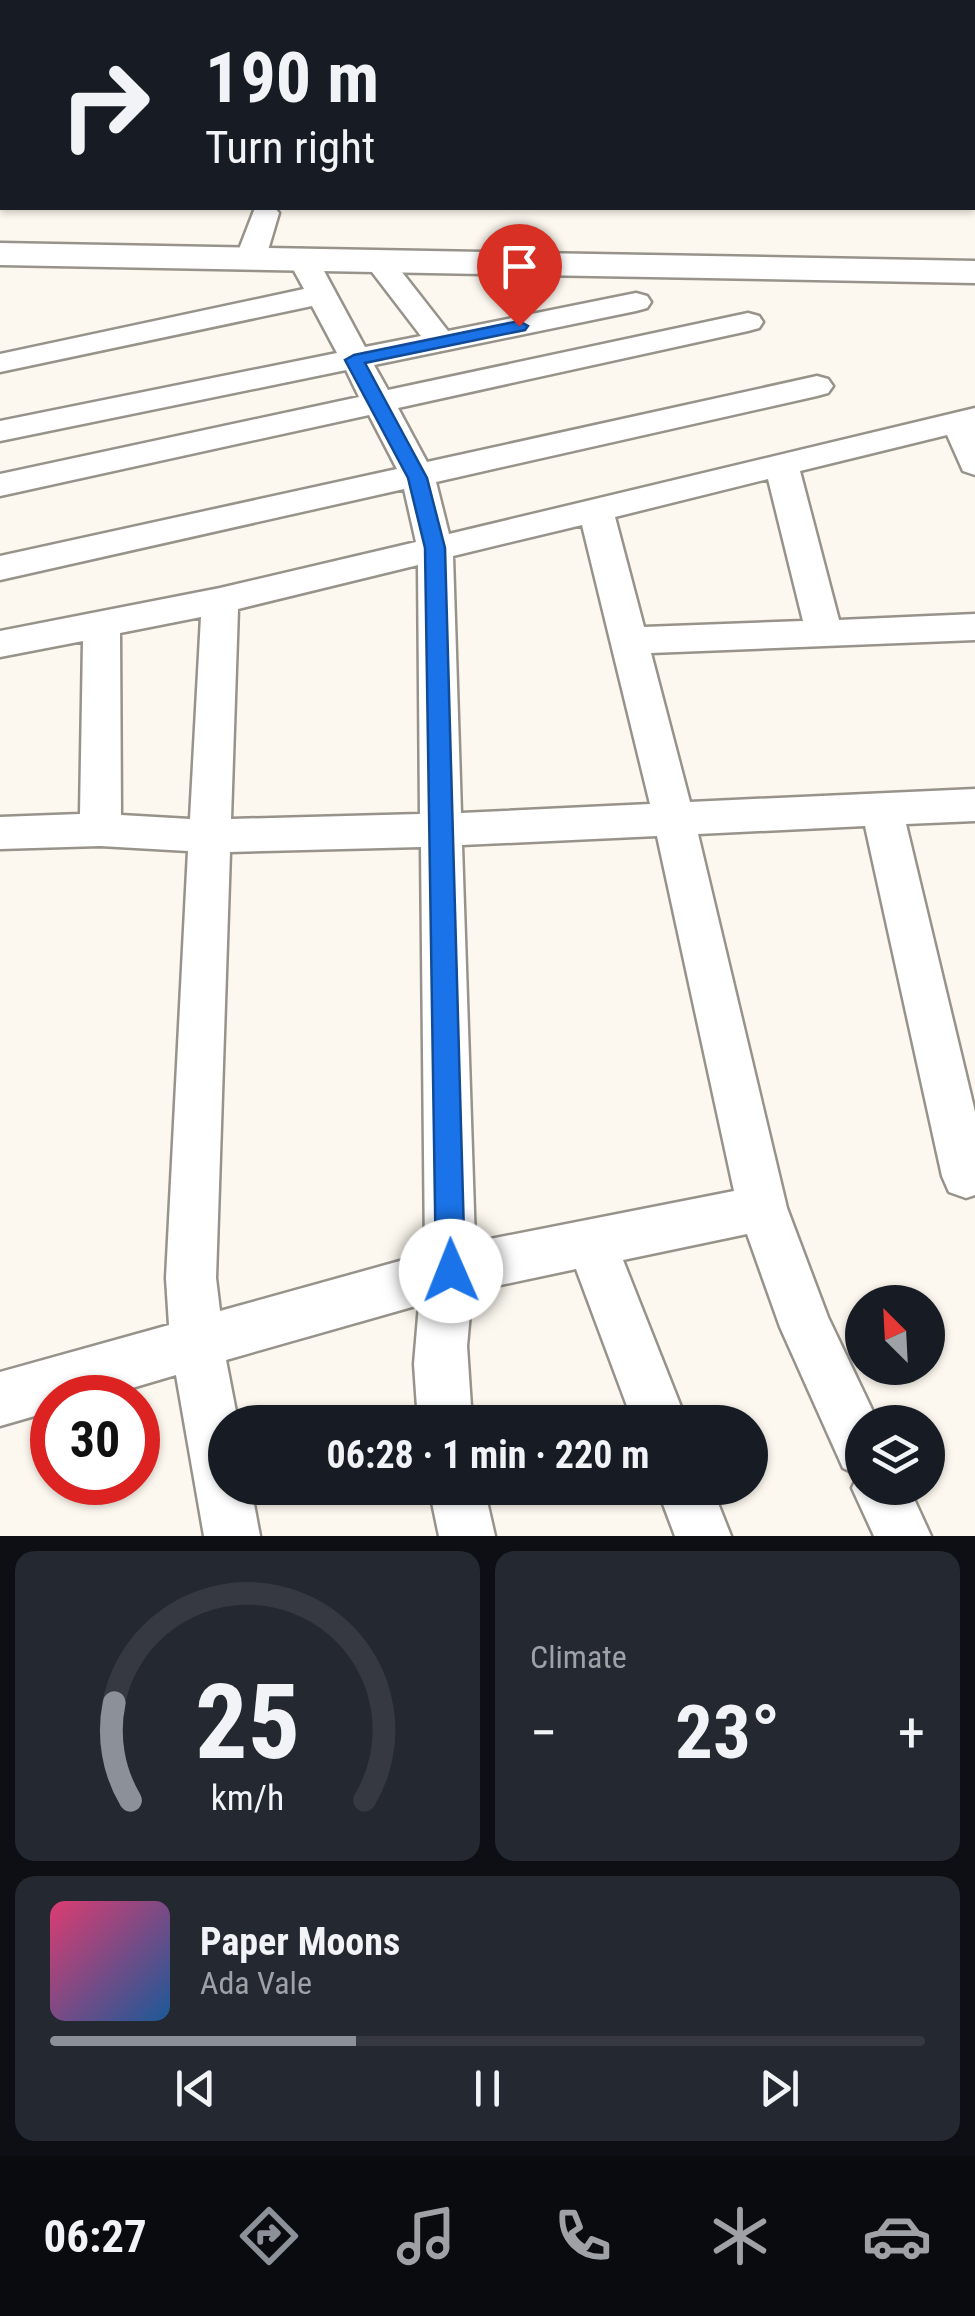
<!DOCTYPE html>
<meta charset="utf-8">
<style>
:root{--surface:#171b24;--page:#242831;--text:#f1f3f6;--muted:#9ea1a6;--line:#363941;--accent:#8c9099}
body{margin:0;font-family:"Roboto Condensed",sans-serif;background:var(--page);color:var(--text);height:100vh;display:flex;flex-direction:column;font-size:38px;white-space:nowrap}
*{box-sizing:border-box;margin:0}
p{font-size:32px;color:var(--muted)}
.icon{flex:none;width:55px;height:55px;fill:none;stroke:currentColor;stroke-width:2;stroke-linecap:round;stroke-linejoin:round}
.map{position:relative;height:1536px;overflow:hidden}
.panel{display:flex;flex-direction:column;gap:15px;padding:15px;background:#0d0f14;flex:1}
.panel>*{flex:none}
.top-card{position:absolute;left:0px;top:0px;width:975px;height:210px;box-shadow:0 2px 8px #0004;background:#171b24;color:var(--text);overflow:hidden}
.needle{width:65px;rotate:336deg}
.fabs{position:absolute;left:845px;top:1285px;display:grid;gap:20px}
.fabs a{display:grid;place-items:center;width:100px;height:100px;border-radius:50%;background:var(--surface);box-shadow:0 2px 8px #0004;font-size:50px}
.speed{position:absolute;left:30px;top:1375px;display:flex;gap:20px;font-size:50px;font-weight:700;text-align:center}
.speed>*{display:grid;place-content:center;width:130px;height:130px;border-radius:50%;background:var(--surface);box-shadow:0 2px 8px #0004;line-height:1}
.speed .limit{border:15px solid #d22;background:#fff;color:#111}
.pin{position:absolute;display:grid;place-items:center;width:85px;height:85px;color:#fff;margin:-102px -42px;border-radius:50% 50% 50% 0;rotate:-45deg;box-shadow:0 0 10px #0007}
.pin .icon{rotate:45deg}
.me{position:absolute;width:110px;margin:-55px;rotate:359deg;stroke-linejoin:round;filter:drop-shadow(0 0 8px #0008)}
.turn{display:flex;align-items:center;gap:35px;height:210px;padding:0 40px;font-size:45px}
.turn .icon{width:130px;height:130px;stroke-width:2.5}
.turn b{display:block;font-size:70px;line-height:85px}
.big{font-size:75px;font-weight:700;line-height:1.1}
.panel .card{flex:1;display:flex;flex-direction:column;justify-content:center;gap:15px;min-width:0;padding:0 35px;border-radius:20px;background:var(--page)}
.panel .dial{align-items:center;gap:0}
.dial svg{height:260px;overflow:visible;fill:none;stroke:var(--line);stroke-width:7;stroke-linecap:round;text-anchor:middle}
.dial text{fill:var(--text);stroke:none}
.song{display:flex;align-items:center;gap:30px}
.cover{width:120px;height:120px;border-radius:15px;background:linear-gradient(135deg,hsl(340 70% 55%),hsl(210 70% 35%))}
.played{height:10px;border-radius:5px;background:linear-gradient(90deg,var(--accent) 35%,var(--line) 35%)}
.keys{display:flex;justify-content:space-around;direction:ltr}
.heat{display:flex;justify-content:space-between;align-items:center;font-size:55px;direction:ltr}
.panel .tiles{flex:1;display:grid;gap:15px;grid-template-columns:1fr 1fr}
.card:last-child{grid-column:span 2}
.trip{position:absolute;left:208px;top:1405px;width:560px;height:100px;border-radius:50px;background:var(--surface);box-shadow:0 2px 8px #0004;font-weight:700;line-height:100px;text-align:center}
.dock{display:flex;height:160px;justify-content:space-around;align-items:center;background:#090b0e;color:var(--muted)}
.dock .icon{width:70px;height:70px}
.dock .current{color:var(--accent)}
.dock b{font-size:45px;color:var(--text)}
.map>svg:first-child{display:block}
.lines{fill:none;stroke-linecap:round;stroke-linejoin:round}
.minor-casing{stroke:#97938b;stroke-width:5}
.tertiary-casing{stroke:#97938b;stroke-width:5}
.trunk-casing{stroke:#97938b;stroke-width:5}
.minor{fill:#fff;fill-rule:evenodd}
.tertiary{fill:#fff;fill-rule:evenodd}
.trunk{fill:#fff;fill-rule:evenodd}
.route{fill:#1a73e8;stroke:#114b97;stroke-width:2.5}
</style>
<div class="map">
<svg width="975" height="1536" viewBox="0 0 975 1536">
<rect width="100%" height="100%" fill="#fcf8ef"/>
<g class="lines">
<!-- minor casing -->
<g class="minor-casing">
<g id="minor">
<path d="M130 0H154L156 2H132Z"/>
<path d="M410 0H435L437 2H412Z"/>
<path d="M810 0H836L838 2H812Z"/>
<path d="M972 39H975L972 54Z"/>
<path d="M975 95V111L972 112V96Z"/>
<path d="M2 100V116L0 117V101Z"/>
<path d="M255 208H275L279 213 266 257 261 263H241L236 257Z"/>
<path d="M302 249 312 252 317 258 365 347 421 336 362 259 367 253H387L448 331 636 293 647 296 651 302 647 308 636 311 374 365 388 390 748 313 759 316 763 322 759 328 748 331 398 408 427 462 817 376 828 379 833 386 828 393 817 396 436 482 449 534 975 408V475L963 471 947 435 800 471 839 620 975 614V640L651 653 690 802 975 789V821L906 824 975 1112V1195L966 1198 949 1192 942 1176 865 826 698 834 787 1208 828 1317 878 1422H862V1488H909L931 1536H874L852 1488 858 1475 843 1468 780 1327 747 1234 623 1260 687 1422H633L576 1269 472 1291 467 1346 472 1422H418L414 1364 419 1305 226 1360 238 1422H225V1488H251L260 1536H204L176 1375 98 1398H52V1411L0 1426V1372L169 1325 166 1278 188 851 100 846 0 849V817L80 814 83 641 0 657V631L220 588 416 542 404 489 0 580V556L397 469 369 415 0 496V474L359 397 346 370 0 441V421L337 353 312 306 0 372V354L304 289 287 258 292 252ZM768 479 803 621 644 627 615 517ZM582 525 650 804 461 813 453 556ZM418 565 420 814 231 819 238 609ZM201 617 190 819 121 815 120 633ZM657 836 734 1191 475 1242 462 845ZM421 847 425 1254 220 1311 216 1278 230 852Z"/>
<path d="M429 1488H484L495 1536H439Z"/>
<path d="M657 1488H712L731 1536H675Z"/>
</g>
</g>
<!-- tertiary casing -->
<g class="tertiary-casing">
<g id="tertiary">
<rect x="0" y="129" width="2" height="20"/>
<rect x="972" y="148" width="3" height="20"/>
<path d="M0 243 975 261V283L0 265Z"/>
</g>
</g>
<!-- trunk casing -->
<g class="trunk-casing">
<g id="trunk">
<rect x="0" y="166" width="2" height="22"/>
<rect x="972" y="180" width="3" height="22"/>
</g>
</g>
<!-- minor -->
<use href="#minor" class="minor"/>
<!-- tertiary -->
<use href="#tertiary" class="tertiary"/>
<!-- trunk -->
<use href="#trunk" class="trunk"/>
</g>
<!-- route -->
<path class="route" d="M519 321 528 326 525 330 365 363 427 478 445 548 465 1271 461 1281 451 1285 441 1281 436 1271 425 548 408 478 345 360 354 355Z"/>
</svg>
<div class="fabs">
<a><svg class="needle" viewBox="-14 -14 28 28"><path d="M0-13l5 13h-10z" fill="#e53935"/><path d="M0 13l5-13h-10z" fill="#9ea1a6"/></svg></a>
<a><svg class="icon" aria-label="layers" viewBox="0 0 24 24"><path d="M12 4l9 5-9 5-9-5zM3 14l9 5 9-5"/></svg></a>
</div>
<div class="speed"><div class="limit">30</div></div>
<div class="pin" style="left:519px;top:326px;background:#d93025"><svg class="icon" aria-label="arrive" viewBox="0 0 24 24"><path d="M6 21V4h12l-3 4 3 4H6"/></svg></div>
<svg class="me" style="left:451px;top:1271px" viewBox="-20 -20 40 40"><circle r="19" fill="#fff"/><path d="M0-13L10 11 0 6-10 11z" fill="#1a73e8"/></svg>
<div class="trip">06:28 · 1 min · 220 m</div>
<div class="top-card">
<div class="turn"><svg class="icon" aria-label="right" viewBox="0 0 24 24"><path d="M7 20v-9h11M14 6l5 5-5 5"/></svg><div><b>190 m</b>Turn right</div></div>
</div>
</div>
<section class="panel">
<div class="tiles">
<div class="card dial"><svg viewBox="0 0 100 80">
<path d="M14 69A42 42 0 1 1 86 69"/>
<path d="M14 69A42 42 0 0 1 9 39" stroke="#8c9099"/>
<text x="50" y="56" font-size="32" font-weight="700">25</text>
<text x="50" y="72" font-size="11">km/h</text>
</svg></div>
<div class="card"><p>Climate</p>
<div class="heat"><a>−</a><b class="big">23°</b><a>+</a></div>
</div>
<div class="card">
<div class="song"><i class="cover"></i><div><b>Paper Moons</b><p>Ada Vale</p></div></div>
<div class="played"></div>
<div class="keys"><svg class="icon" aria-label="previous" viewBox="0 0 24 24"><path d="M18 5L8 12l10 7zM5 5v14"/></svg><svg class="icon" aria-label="pause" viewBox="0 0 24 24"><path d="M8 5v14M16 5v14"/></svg><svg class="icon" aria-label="next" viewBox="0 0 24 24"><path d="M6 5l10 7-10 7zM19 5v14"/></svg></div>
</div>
</div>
</section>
<nav class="dock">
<b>06:27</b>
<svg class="icon current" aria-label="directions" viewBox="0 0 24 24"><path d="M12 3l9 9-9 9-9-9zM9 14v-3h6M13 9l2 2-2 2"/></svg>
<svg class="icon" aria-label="music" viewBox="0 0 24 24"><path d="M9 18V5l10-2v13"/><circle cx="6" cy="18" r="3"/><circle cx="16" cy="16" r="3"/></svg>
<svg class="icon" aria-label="phone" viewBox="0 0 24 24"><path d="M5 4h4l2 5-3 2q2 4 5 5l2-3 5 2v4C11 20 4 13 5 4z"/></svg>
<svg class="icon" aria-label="climate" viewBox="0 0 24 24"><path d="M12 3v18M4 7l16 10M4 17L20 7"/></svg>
<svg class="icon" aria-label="car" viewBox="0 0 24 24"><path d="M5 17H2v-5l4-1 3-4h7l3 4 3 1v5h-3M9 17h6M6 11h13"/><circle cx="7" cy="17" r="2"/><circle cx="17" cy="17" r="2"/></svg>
</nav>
